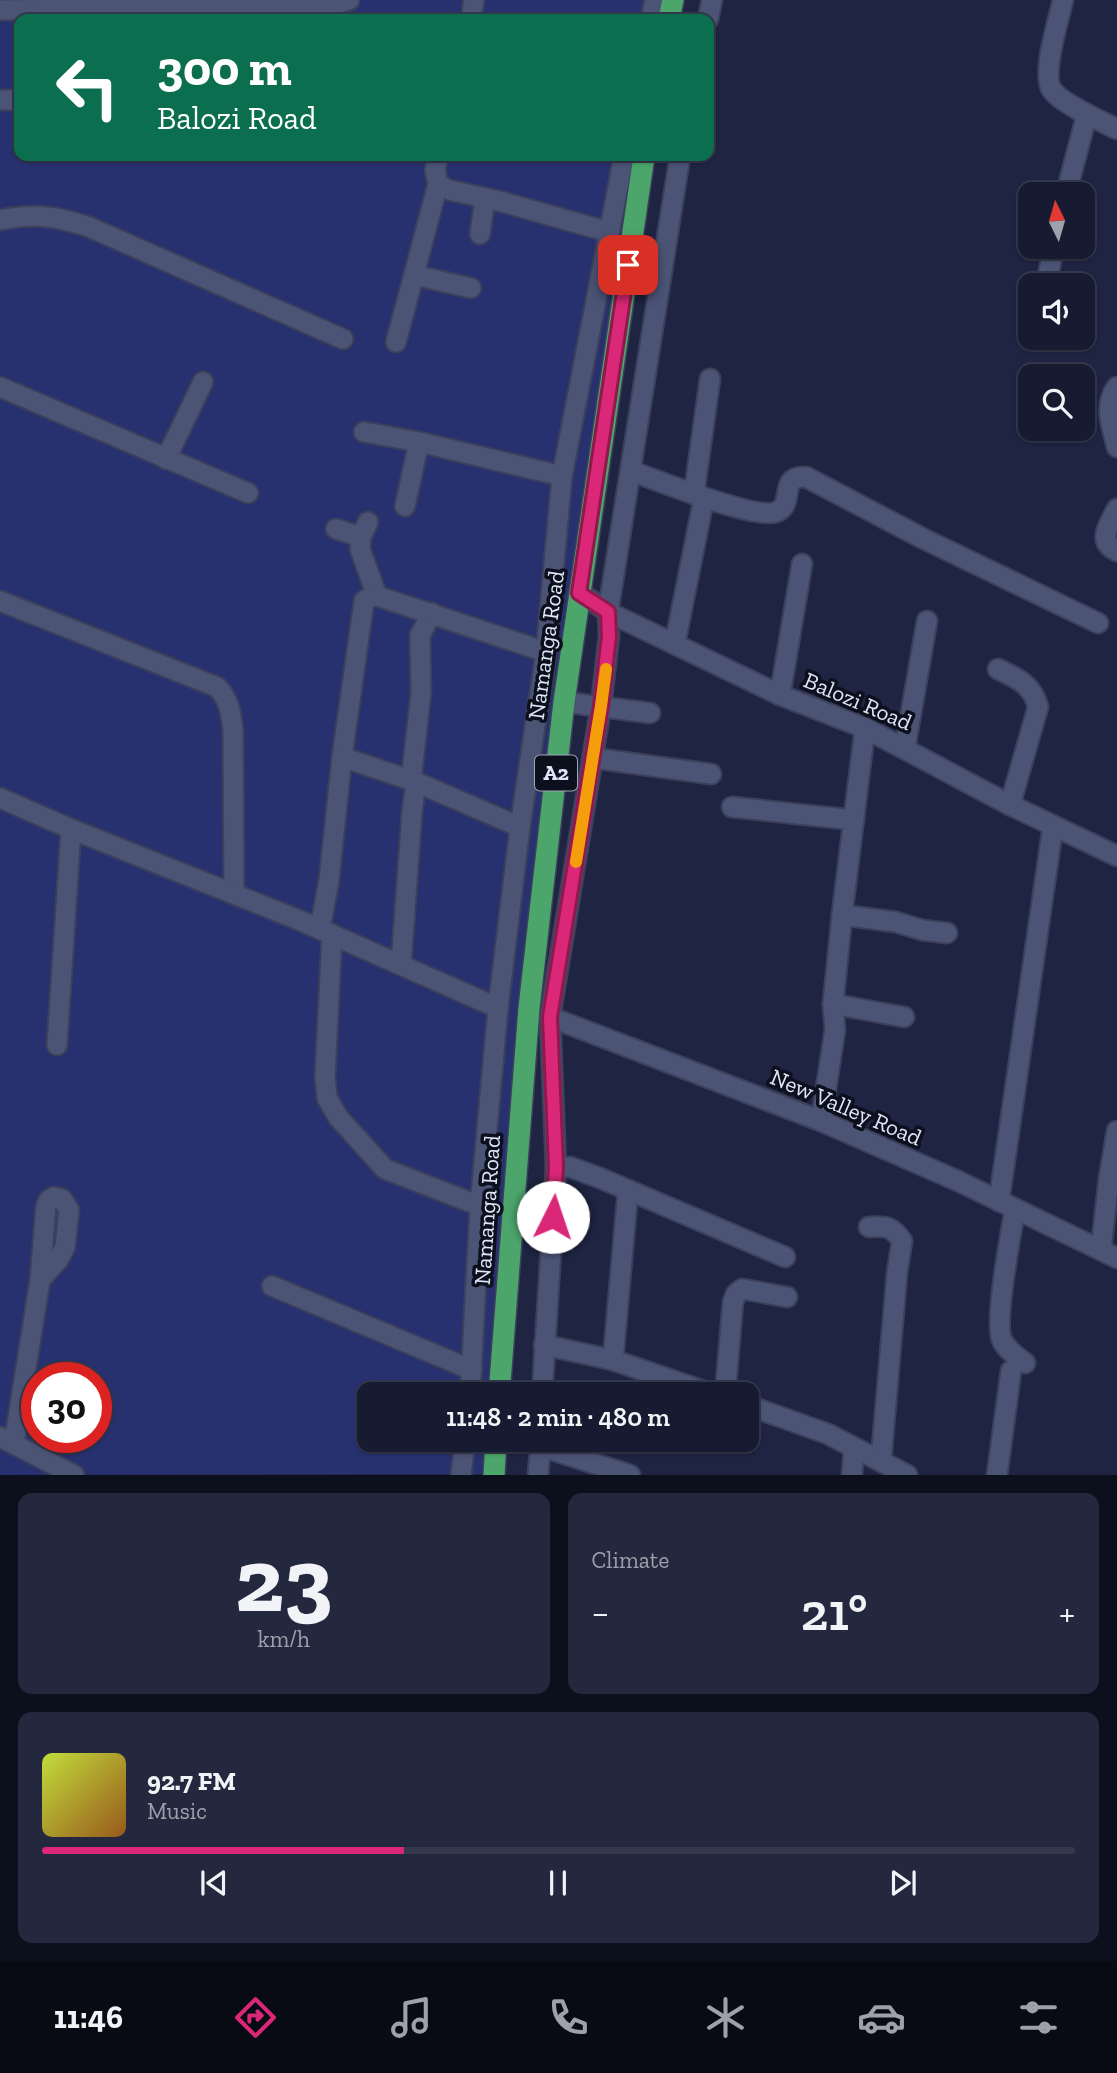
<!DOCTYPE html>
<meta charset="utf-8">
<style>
:root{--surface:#161b32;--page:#23283e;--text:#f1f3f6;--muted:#9ea1ac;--line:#35394d;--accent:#db2777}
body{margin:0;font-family:"Zilla Slab",serif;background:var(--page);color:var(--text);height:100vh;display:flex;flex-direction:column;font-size:26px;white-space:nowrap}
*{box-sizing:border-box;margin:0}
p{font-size:23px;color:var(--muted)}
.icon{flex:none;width:38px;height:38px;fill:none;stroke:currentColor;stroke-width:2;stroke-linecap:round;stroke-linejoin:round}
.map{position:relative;height:1475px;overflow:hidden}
.panel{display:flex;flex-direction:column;gap:18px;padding:18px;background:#0c0f1c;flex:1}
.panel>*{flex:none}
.top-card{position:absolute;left:14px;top:14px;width:700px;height:147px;border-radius:14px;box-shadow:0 2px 5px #0004,0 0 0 2px var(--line);background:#0b6e4f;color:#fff;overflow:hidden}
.needle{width:46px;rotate:355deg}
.tools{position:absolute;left:1018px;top:182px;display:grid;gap:14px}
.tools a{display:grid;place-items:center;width:77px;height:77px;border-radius:14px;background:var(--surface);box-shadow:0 2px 5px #0004,0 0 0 2px var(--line);font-size:35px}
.speed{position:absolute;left:21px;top:1362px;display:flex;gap:14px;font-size:35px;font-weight:700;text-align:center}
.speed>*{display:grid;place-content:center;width:91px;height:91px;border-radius:50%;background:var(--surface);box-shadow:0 2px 5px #0004,0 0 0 2px var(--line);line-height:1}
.speed .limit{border:10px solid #d22;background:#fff;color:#111}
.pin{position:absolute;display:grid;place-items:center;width:60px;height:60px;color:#fff;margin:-30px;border-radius:14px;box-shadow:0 4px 10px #0006}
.me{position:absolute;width:77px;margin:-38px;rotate:4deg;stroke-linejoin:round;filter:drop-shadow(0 0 5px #0008)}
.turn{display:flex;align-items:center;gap:24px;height:147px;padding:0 28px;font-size:32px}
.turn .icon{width:91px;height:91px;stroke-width:2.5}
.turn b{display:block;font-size:49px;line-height:60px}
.big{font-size:52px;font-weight:600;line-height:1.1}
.panel .card{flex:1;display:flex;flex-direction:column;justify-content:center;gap:10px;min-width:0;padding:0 24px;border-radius:14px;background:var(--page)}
.panel .dial{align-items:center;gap:0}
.dial b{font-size:91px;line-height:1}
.song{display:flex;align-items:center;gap:21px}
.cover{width:84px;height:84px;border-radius:10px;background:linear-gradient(135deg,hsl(70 70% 55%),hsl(30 70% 35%))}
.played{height:7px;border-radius:4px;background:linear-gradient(90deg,var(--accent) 35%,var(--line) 35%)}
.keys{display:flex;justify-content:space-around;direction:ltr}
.heat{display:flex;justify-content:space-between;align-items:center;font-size:38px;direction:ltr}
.panel .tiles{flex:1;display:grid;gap:18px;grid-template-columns:1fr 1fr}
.card:last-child{grid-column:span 2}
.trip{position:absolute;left:357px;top:1382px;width:402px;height:70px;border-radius:14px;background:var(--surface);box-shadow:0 2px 5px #0004,0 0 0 2px var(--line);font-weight:600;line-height:70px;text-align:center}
.tab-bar{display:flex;height:112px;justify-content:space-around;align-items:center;background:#090b14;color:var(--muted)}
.tab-bar .icon{width:49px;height:49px}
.tab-bar .current{color:var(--accent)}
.tab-bar b{font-size:32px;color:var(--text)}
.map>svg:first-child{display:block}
.green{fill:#283170;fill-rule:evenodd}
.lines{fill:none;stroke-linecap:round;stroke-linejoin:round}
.minor-casing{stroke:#3c405a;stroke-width:23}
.highway-casing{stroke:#3c405a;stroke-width:24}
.minor{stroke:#4c5476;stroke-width:19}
.highway{stroke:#4ca66c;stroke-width:21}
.route-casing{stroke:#8e194d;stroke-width:18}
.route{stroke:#db2777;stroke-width:12}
.slow{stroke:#f59e0b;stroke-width:12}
.labels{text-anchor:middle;stroke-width:7;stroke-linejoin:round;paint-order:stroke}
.shield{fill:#0c0f1c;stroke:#a0a5b7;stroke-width:2}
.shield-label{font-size:21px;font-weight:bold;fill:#dfe5fa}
.street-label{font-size:23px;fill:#dfe5fa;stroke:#0c0f1c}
</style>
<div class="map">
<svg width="1117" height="1475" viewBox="0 0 1117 1475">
<rect width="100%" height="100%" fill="#1e2442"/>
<!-- green -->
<path class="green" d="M0 0H672L668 19H19V156H641L579 592 499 1395H369V1440H496L494 1474 0 1475ZM37 1377H96V1437H37Z"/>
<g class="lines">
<!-- minor casing -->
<g class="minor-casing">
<g id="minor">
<path d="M1063 0C1059 19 1041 74 1052 90 1062 104 1101 121 1117 129"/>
<path d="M0 10 329 6 349 0"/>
<path d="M471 19 474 0"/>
<path d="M651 19 655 0"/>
<path d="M708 19 712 0"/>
<path d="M0 100H19"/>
<path d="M438 156 435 170 438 184 449 190 499 201 609 232"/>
<path d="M1066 194 1087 114"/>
<path d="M0 220C34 213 56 216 89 227L343 339"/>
<path d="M480 234 485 198"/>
<path d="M414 275 471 288"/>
<path d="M1046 285 1054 247"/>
<path d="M1034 339V338"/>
<path d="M396 342 438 184"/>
<path d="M0 387 248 493"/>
<path d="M1117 387C1103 406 1112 426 1117 447"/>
<path d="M364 432 419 442 562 476"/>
<path d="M166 459 203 382"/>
<path d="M631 471C657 480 755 520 776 512 796 505 777 475 806 477L922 538 1098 623"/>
<path d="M694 494 710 379"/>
<path d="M405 506 419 442"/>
<path d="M1117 509C1109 525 1096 541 1117 551"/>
<path d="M368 522 361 537 360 549 377 596"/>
<path d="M336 529 361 537"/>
<path d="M579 592 608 612 780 695 865 728 1010 805 1117 856"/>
<path d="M0 601 217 687C229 699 231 713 233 730L234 894"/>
<path d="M675 643 704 498"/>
<path d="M998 669C1017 678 1033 685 1038 707L1010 805"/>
<path d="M780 695 802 564"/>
<path d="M564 702 650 713"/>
<path d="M905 748 927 621"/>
<path d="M593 758 711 774"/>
<path d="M411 781 421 692 420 635 432 613"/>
<path d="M0 798 71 829 299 920 498 1008"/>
<path d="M732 807 854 820"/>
<path d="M520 827 416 782 342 757 364 601 370 597 377 596 546 652"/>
<path d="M842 915 865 728"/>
<path d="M320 929 329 880 342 757"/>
<path d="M332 934 325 1077 327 1098 338 1117 385 1169 480 1206"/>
<path d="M401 965 412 812 416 782"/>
<path d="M833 1004 904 1017"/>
<path d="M550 1017 821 1121 958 1181 1117 1258"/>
<path d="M57 1045 71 829"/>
<path d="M821 1121 835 1030 833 1004 842 915 896 922 922 930 947 933"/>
<path d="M556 1167H570L600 1178 785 1257"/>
<path d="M999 1201 1053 826"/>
<path d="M1015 1209C1011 1232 994 1323 1002 1340 1006 1349 1017 1357 1025 1363"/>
<path d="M869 1227C886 1226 892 1226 902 1241L897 1273 881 1461"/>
<path d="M1101 1249 1109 1178 1117 1131"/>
<path d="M272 1286 472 1370"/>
<path d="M544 1345 613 1360 715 1395"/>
<path d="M613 1360 628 1190"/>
<path d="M470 1395 480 1206 498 1008 520 827 546 652 562 476 624 156"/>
<path d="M542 1395 556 1167 550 1017 601 706 609 636 608 612 680 156"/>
<path d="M725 1395 733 1302 736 1294 742 1289 787 1297"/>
<path d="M747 1405 828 1434 907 1475"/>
<path d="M0 1437 74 1475"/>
<path d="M14 1443 40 1280 46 1206 49 1200 54 1197 62 1199 69 1210 65 1247 58 1260 40 1280"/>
<path d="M540 1446 630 1475"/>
<path d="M461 1475 465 1440"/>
<path d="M538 1475 541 1440"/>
<path d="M852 1475 854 1448"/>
<path d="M997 1475 1011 1371"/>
</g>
</g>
<!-- highway casing -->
<g class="highway-casing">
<g id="highway">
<path d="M669 19 673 0"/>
<path d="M499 1395 529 1008 564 702 644 156"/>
<path d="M494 1475 496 1440"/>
</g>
</g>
<!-- minor -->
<use href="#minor" class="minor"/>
<!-- highway -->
<use href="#highway" class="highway"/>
</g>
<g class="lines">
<!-- route casing -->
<g class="route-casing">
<path id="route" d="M553 1217 556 1167 550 1017 601 706 609 636 608 612 579 593 628 265"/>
</g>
<!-- route -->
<use href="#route" class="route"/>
<!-- slow -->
<path class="slow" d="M576 862 601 706 606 669"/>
</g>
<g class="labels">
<!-- shield labels -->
<rect class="shield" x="535" y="755.5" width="42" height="35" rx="5"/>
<g class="shield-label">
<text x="556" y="780">A2</text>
</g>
<!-- street labels -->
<g class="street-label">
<text transform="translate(546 645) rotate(-82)" y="8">Namanga Road</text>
<text transform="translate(858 701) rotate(23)" y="8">Balozi Road</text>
<text transform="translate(846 1107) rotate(23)" y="8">New Valley Road</text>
<text transform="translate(487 1210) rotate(-86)" y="8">Namanga Road</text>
</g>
</g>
</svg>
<div class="tools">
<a><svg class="needle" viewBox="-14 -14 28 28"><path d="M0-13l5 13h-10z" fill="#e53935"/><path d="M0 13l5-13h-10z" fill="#9ea1ac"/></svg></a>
<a><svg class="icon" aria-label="sound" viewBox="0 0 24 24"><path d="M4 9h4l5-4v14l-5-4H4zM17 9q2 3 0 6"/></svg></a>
<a><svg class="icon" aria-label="search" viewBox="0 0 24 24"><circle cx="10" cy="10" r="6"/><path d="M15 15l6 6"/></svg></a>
</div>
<div class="speed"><div class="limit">30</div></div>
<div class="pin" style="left:628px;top:265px;background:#d93025"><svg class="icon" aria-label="arrive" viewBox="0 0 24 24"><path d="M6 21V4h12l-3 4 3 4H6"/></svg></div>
<svg class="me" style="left:553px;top:1217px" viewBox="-20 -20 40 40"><circle r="19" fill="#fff"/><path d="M0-13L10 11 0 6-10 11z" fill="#db2777"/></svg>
<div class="trip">11:48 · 2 min · 480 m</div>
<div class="top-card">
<div class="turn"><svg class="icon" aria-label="left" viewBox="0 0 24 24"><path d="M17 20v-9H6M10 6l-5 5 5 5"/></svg><div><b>300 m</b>Balozi Road</div></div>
</div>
</div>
<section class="panel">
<div class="tiles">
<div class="card dial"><b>23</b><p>km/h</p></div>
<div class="card"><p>Climate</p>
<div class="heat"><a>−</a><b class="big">21°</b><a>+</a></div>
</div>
<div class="card">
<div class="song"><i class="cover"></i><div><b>92.7 FM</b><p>Music</p></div></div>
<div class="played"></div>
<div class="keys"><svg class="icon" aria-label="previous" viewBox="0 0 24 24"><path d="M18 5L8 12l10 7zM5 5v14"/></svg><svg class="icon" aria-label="pause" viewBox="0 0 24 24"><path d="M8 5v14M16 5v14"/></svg><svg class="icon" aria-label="next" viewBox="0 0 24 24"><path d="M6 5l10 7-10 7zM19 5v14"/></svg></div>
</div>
</div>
</section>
<nav class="tab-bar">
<b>11:46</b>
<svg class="icon current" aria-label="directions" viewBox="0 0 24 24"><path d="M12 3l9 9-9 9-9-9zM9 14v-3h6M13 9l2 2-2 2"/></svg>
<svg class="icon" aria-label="music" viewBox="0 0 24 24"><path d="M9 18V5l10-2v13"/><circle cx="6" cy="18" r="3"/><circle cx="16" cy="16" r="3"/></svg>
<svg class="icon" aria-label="phone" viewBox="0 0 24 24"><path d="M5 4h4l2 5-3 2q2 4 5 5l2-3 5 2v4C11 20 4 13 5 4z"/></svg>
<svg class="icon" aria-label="climate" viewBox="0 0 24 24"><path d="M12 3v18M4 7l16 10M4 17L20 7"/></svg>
<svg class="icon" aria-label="car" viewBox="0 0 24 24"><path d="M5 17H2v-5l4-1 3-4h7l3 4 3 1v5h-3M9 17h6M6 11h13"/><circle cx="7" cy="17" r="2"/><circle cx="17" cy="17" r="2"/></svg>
<svg class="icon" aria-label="filters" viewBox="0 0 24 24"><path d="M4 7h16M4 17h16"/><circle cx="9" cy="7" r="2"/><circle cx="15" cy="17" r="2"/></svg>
</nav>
